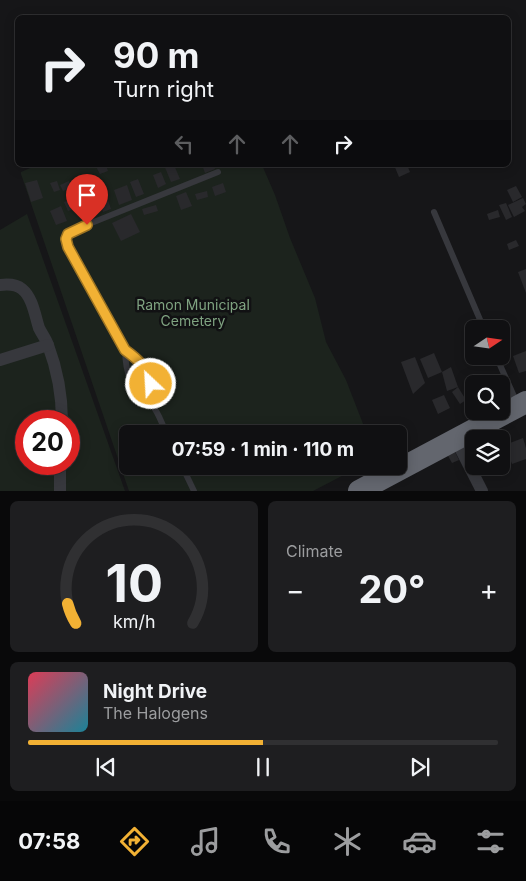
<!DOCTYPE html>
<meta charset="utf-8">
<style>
:root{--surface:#101012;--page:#1e1e20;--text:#f1f3f6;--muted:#9c9d9f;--line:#303032;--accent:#f2b134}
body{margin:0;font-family:Inter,sans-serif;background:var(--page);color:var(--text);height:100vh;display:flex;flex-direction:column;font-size:19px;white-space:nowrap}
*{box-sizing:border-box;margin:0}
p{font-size:16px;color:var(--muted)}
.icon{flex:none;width:28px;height:28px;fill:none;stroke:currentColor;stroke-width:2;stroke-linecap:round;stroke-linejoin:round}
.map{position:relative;height:491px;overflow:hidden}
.sheet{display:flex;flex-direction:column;gap:10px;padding:10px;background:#09090a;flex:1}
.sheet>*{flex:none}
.hud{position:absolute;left:15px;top:15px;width:496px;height:152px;border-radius:8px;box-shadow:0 2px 12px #0003,0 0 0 1px var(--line);background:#101012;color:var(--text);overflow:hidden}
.needle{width:32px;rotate:77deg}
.buttons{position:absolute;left:465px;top:320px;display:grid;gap:10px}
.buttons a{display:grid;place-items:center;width:45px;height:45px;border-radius:8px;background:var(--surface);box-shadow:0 2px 12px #0003,0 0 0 1px var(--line);font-size:25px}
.speed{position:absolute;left:15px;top:410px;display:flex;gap:10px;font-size:25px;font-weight:700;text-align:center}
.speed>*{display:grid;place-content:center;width:65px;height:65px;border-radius:50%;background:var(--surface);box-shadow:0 2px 12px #0003,0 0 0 1px var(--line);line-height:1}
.speed .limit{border:8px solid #d22;background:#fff;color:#111}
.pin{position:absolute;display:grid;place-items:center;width:42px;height:42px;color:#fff;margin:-51px -21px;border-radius:50% 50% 50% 0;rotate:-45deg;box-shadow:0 0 5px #0007}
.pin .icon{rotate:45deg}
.me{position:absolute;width:55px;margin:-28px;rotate:335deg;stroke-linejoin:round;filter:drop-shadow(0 0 4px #0008)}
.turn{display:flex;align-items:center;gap:18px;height:105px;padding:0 15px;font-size:22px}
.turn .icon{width:65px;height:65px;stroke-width:2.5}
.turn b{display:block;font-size:35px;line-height:42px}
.lanes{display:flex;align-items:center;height:48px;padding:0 15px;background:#0003;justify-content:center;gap:25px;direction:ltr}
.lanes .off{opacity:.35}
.big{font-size:38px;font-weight:700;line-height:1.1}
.sheet .tile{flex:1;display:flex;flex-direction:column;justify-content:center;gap:8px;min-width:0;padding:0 18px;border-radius:8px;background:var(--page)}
.sheet .dial{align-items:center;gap:0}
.dial svg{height:130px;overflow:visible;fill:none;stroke:var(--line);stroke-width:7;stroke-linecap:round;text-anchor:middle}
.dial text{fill:var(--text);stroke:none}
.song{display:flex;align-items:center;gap:15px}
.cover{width:60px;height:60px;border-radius:8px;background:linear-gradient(135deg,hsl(350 70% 55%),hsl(190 70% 35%))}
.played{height:5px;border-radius:2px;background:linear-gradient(90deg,var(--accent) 50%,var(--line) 50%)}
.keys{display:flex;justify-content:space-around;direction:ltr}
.heat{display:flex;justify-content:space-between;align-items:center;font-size:28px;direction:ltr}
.sheet .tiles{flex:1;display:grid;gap:10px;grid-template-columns:1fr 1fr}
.tile:last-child{grid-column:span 2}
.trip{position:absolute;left:119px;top:425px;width:288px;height:50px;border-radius:8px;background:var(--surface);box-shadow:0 2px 12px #0003,0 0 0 1px var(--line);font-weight:700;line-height:50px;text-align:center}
.menu{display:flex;height:80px;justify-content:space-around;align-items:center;background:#060607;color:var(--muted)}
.menu .icon{width:35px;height:35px}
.menu .active{color:var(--accent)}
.menu b{font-size:22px;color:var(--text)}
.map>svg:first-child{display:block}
.green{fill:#1c231d;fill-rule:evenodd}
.building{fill:#29292c}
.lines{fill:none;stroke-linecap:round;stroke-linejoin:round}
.lane{stroke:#37383d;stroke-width:6}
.street{stroke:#37383d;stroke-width:12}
.highway{stroke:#63666e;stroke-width:22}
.route-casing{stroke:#9d7322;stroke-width:12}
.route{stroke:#f2b134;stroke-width:9}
.labels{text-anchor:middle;stroke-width:5;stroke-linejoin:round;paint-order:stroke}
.park-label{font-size:14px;fill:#7fa381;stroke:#111113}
</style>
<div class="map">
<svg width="526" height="491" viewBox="0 0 526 491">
<rect width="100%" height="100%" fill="#161618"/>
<!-- green -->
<g class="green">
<path d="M37 165H262L275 195 290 238 315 298 326 342 346 380 367 434H128V466H361L313 491H129L21 174V172Z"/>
<path d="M27 214 125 491H0V230ZM26 421H69V464H26Z"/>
</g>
<!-- building -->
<g class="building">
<path d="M95 165H106L108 171 100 174Z"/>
<path d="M164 165H174L180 179 171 182Z"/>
<path d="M202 165H214L215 169 205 173Z"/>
<path d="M394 165H407L410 172 399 177Z"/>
<path d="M161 172 166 184 158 188 153 175Z"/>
<path d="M138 179 144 194 136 197 130 182Z"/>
<path d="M37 180 43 198 31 202 25 183Z"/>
<path d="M57 181 60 190 54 192 50 183Z"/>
<path d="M69 181 72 188 63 191 60 185Z"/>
<path d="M223 183 226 192 215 196 212 187Z"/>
<path d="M127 185 132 200 119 205 114 190Z"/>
<path d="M516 186 522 197 513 202 507 190Z"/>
<path d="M91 190 95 199 85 204 81 195Z"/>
<path d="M207 191 208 197 197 200 195 194Z"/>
<path d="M186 192 192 206 181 210 176 196Z"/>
<path d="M73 198 77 208 68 211 64 202Z"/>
<path d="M523 198 526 204 522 207 525 211 514 217 508 205Z"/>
<path d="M108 200 111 209 103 212 100 203Z"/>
<path d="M506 203 512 217 506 220 499 205Z"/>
<path d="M91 205 95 213 88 217 83 209Z"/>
<path d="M156 205 158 211 144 215 142 209Z"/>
<path d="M61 206 67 221 56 225 50 211Z"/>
<path d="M498 210 500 217 489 220 487 214Z"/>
<path d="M131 214 140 232 121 241 112 223Z"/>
<path d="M516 240 519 246 509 250 507 244Z"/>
<path d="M526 269V293L518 272Z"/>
<path d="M526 351V371L519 373 513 356Z"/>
<path d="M434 353 442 372 428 378 420 359Z"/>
<path d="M415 357 425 383 413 394 401 362Z"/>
<path d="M451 367 458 387 447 391 442 372Z"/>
<path d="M458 387 466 400 460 404 452 392Z"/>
<path d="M444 395 450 408 438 414 432 400Z"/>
<path d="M523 438 526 448V459L512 464 505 445Z"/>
<path d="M454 450 459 460 452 463 447 454Z"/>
</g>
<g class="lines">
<!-- lane -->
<g class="lane">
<path d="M434 212 484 329"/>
<path d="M125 350C126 382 133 383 152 405 159 413 162 425 167 434"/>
<path d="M496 356 517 403"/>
<path d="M153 406C150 377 151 368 125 350 115 333 65 253 67 239 67 234 71 232 74 230L218 172"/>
<path d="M182 466 194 491"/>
</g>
<!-- street -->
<g class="street">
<path d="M0 285C8 284 16 284 22 289 33 298 35 316 39 328 42 334 46 339 48 345 57 369 62 396 62 421"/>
<path d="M0 360 48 345"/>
<path d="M455 438 482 491"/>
<path d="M60 464V491"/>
</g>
<!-- highway -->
<path class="highway" d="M359 491 526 402"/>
</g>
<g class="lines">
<!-- route casing -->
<g class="route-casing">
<path id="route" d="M87 225 68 234 66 239 68 247 125 350C139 360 146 367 151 384"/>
</g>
<!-- route -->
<use href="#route" class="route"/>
</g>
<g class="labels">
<!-- park labels -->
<g class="park-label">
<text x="193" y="310">Ramon Municipal<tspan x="193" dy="16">Cemetery</tspan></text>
</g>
</g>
</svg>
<div class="buttons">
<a><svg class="needle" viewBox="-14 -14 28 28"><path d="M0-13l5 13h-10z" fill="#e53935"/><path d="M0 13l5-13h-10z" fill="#9c9d9f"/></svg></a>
<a><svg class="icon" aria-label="search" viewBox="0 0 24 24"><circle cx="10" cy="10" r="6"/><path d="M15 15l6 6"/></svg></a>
<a><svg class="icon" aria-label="layers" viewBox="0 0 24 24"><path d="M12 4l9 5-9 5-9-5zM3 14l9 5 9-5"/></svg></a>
</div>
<div class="speed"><div class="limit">20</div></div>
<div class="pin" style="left:87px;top:225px;background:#d93025"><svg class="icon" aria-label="arrive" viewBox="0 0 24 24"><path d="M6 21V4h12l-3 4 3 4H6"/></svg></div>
<svg class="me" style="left:151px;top:384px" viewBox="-20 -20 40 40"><circle r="17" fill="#f2b134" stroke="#fff" stroke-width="3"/><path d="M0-11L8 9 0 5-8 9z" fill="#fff"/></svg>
<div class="trip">07:59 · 1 min · 110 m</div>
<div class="hud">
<div class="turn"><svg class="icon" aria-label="right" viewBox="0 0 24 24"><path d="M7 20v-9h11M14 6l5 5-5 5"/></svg><div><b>90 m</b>Turn right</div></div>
<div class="lanes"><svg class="icon off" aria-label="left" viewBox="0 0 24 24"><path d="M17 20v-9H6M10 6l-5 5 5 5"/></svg><svg class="icon off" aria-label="ahead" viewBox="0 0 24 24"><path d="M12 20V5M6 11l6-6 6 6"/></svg><svg class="icon off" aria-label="ahead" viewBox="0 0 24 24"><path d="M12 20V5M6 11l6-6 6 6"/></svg><svg class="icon" aria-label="right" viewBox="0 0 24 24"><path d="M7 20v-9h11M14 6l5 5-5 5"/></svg></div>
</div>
</div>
<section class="sheet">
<div class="tiles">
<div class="tile dial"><svg viewBox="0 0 100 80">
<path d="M14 69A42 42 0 1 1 86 69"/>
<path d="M14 69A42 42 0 0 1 9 57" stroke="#f2b134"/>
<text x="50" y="56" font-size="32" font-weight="700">10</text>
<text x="50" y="72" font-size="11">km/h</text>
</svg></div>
<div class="tile"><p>Climate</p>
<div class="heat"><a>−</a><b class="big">20°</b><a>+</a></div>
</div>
<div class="tile">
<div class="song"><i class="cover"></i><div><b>Night Drive</b><p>The Halogens</p></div></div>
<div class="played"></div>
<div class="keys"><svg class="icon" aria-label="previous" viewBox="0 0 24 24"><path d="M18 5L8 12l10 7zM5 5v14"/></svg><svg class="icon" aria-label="pause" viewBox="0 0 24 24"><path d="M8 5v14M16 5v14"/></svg><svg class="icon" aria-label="next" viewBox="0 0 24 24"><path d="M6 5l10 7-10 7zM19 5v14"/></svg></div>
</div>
</div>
</section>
<nav class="menu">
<b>07:58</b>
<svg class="icon active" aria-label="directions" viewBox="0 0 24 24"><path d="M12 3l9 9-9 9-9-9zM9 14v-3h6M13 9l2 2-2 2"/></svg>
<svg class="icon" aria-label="music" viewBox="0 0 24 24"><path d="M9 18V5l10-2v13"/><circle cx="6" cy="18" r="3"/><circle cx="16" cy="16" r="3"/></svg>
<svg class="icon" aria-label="phone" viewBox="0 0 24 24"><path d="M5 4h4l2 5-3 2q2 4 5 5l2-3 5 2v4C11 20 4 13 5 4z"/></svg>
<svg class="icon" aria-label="climate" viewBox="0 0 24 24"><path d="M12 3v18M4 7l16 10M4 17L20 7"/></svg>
<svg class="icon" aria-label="car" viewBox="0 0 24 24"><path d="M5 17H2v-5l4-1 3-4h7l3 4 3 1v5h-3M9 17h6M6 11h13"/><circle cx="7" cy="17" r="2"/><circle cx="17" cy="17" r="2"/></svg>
<svg class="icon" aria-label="filters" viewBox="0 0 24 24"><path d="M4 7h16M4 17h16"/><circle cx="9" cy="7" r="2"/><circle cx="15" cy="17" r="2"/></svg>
</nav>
